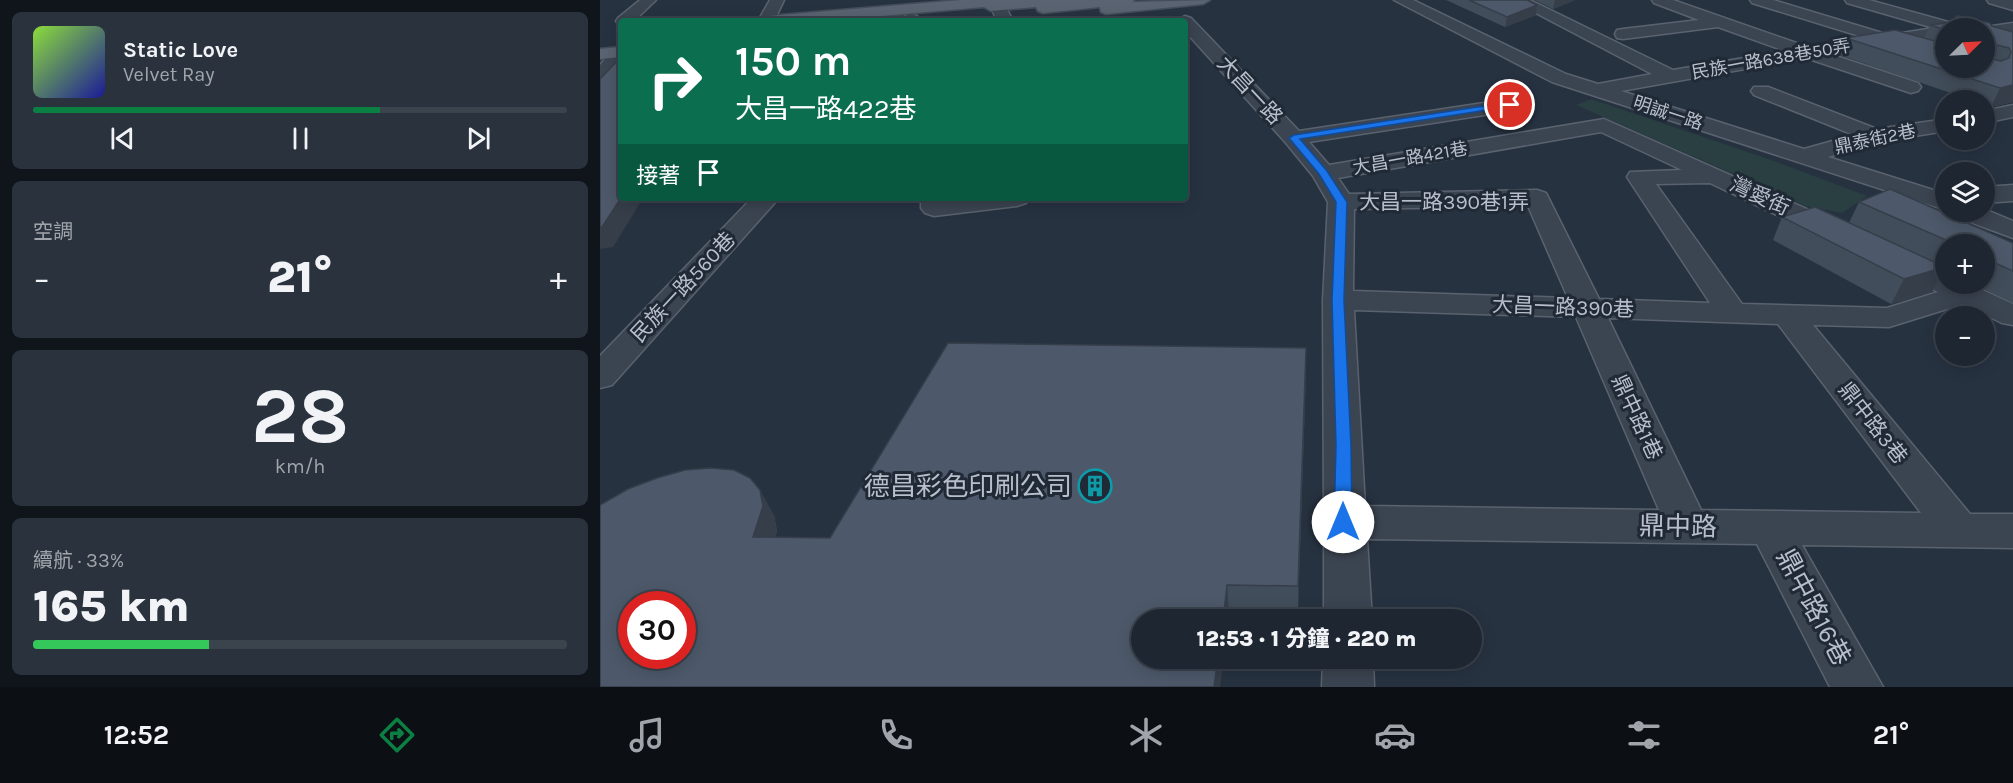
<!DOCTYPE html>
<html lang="zh-TW">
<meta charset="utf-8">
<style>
:root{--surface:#1d2631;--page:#2a323d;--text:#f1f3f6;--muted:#a0a5ab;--line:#3b434d;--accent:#0b8043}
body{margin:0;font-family:Karla,"Noto Sans TC",sans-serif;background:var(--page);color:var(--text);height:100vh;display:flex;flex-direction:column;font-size:22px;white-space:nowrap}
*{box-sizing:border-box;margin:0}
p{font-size:20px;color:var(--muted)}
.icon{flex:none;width:33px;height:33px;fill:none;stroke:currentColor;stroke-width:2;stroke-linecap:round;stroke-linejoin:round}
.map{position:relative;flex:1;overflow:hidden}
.panel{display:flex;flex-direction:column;gap:12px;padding:12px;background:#10151b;width:600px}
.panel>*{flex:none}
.banner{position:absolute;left:18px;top:18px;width:570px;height:183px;border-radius:6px;box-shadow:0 3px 15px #0003,0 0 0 2px var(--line);background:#0b6e4f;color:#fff;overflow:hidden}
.needle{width:39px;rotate:66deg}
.fabs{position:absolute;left:1335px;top:18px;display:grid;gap:12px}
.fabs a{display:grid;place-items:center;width:60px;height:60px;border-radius:50%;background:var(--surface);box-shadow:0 3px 15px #0003,0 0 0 2px var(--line);font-size:30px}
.speed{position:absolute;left:18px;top:591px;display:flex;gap:12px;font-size:30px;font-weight:700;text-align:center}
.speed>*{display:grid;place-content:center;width:78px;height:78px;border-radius:50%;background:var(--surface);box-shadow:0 3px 15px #0003,0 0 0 2px var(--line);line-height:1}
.speed .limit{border:9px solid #d22;background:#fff;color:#111}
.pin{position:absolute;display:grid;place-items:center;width:51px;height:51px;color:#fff;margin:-26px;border:3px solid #fff;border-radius:50%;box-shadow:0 2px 6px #0007}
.me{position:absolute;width:66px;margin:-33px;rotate:0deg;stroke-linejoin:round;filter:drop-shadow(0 0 4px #0008)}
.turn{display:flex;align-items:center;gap:21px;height:126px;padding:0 18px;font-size:27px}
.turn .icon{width:78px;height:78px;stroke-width:2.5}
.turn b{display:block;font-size:42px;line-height:51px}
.then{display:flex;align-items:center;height:57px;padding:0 18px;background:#0003;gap:12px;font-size:22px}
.big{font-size:45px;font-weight:800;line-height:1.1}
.panel .card{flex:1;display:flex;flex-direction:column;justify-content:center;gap:9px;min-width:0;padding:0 21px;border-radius:9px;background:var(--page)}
.panel .dial{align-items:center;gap:0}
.dial b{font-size:78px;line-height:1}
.song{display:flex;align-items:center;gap:18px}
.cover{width:72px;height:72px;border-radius:9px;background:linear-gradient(135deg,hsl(90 70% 55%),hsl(240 70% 35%))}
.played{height:6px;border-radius:3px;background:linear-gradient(90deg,var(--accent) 65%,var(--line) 65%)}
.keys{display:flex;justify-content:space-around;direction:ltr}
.heat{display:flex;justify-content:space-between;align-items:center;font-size:33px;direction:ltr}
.charge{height:9px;border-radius:4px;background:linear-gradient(90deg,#34c759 33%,var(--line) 0)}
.trip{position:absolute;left:531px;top:609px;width:351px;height:60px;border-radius:30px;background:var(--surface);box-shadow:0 3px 15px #0003,0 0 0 2px var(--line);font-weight:800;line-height:60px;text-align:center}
.tab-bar{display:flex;height:96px;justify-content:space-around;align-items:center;background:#0c0f14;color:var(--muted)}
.tab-bar .icon{width:42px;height:42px}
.tab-bar .active{color:var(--accent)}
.tab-bar b{font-size:27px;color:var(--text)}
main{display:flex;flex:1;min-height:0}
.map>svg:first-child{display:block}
.green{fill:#293f42}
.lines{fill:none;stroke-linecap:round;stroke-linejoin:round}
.minor-casing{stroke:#59626e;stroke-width:3}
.major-casing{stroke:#454d5a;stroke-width:3}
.minor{fill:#3b4451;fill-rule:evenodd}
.major{fill:#596371;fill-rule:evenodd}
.wall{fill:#424d5b;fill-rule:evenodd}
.shaded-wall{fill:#363e4a}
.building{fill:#4d596a;stroke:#363e4a;stroke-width:1.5;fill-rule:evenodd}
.route{fill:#1a73e8;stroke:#114b97;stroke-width:1.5}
.labels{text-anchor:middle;stroke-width:6;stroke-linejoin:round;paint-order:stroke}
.far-street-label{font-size:18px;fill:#b8bfcb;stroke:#202936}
.street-label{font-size:21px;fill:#b8bfcb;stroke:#202936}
.near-poi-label{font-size:26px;fill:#b8bfcb;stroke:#202936;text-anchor:end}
.near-street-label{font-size:26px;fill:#b8bfcb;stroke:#202936}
</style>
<main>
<section class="panel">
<div class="card">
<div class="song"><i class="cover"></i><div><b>Static Love</b><p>Velvet Ray</p></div></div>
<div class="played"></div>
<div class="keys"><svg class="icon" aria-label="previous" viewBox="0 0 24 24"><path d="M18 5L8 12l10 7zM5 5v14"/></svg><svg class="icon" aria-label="pause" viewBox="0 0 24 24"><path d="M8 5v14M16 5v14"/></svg><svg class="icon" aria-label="next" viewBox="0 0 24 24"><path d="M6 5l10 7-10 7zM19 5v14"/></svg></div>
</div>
<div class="card"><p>空調</p>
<div class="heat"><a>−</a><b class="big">21°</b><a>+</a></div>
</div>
<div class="card dial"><b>28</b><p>km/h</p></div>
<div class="card"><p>續航 · 33%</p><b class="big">165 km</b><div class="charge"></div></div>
</section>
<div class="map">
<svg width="1413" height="687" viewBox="0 0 1413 687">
<rect width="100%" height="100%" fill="#273241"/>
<!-- green -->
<path class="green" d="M991 99 1177 162 1267 196 1242 213 1206 206 976 105Z"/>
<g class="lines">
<!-- minor casing -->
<g class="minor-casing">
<g id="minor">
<path d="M40 0H56L34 21H21V25L18 24 16 21 18 18Z"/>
<path d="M170 0H184L174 21H158Z"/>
<path d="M388 0H402L413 21H397Z"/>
<path d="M794 0H813L966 74 998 84 1052 74 911 0H930L1073 70 1185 51 1118 27 1023 39 1017 38 1015 34 1017 30 1023 29 1099 20 1054 3 1052 0H1073L1208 47 1266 38 1152 3 1150 0H1173L1289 35 1334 28 1247 3 1245 0H1269L1352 23 1354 26 1352 28H1346V36L1312 41 1346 51V62L1288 45 1230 54 1318 83 1321 87 1318 91 1311 93 1206 58 1021 91 1204 149 1254 135 1154 95 1151 91 1154 87H1168L1277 129 1346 119V131L1277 142 1228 157 1346 194V210L952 82Z"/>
<path d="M1387 0H1413V10L1389 3Z"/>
<path d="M311 14 317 16 319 21H303L305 16Z"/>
<path d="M585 16 591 18 699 131 910 99 917 101 920 105 917 109 910 111 709 142 729 165 1004 119 1245 226 1249 232 1245 238 1235 240 1225 238 1110 183 1056 184 1142 304 1287 308 1338 292 1288 267 1284 261 1288 255 1298 252 1308 255 1346 272V284H1369L1413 304V325L1402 323 1363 304 1289 327 1213 325 1370 514H1413V548L1202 545 1283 687H1230L1157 544 767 539 772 620H724V526L722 522 724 518 723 300 728 202 713 176 686 143 585 31V21H577ZM1001 132 1082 170 1030 172 1027 177 1110 303 999 299 946 193 937 190 749 194 738 178ZM928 206 968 298 753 291 754 209ZM754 310 976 317 1059 510 765 506ZM1008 318 1178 324 1321 513 1101 510Z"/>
<path d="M1413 23V33L1384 37V28H1378Z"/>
<path d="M21 47V63L7 80 0 82V65L15 48Z"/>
<path d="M1413 105V117L1384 123V111Z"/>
<path d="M1413 185V201L1384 203V187Z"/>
<path d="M152 198H179L12 385 0 388V356Z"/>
<path d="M321 198H430L426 203 417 206 334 216 325 213 321 208Z"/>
<path d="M1384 209 1413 221V238L1359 218 1355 212H1384Z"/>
<path d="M723 658H773L774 687H722Z"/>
</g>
</g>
<!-- major casing -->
<g class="major-casing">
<g id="major">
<path d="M361 0H534L533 2 610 0 603 4 506 14 501 12 500 7 443 13 438 11 436 7 391 11 384 7 224 21H161L169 16Z"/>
<path d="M21 47V57L0 59V49Z"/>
</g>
</g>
<!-- minor -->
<use href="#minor" class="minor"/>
<!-- major -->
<use href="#major" class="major"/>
</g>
<!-- wall -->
<g class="wall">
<path d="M846 0H927L937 5 936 15 905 27Z"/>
<path d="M935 0H975L953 9Z"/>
<path d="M1356 16 1413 32V102L1391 107 1384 105V100H1371L1240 55 1246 38H1324L1330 25 1353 22ZM1384 28 1346 68V30Z"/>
<path d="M1259 202 1413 243V303L1373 284H1384V244H1346V270H1344L1332 292 1291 304 1173 240 1182 217 1249 223Z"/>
<path d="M706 372 698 611 629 610 0 687 174 515 177 531 175 537 230 538Z"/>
</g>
<!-- shaded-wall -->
<g class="shaded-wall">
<path d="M955 0H975L953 9Z"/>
<path d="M937 5 936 15 905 27 907 17Z"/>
<path d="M1393 44 1384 62V49Z"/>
<path d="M1413 85V102L1391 107 1400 88Z"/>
<path d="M21 198H43L13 247 0 249V228Z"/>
<path d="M1345 267 1332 292 1291 304 1304 279Z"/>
<path d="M706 348V372L698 611V586Z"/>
<path d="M160 490 174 515 177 531 168 562 153 537Z"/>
<path d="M627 585 629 610 628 620H623Z"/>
<path d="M618 658H624L620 687H614Z"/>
</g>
<!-- building -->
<g class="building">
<path d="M869 0H927L937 5 907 17Z"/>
<path d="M1356 16H1359L1390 23 1392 26 1413 32V85L1400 88 1246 38 1295 30 1346 44V68H1384V57L1401 61 1409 58 1411 52 1409 48 1393 44 1390 48 1384 49V28H1346V30L1330 25 1354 22Z"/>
<path d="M21 57V198L2 227 0 228V79Z"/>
<path d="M1290 189 1413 243V271L1384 258V244H1355L1259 202Z"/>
<path d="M1215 207 1345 267 1304 279 1182 217Z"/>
<path d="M348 343 706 348 698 586 627 585 623 620H542V658H618L614 687H0V505L28 489 57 478 85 470 111 468 134 470 150 478 160 490 163 506 153 537 230 538ZM32 604H82V656H32Z"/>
</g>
<!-- route -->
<path class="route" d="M910 102 914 105 913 106 700 139 727 171 747 202 744 300 751 446 752 522 749 526 743 528 737 526 734 522 736 446 732 300 736 202 719 174 689 138 694 135Z"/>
<!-- icons -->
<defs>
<g id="building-ring" transform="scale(1.725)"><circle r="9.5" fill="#202936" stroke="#0f9aa8" stroke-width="1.5"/><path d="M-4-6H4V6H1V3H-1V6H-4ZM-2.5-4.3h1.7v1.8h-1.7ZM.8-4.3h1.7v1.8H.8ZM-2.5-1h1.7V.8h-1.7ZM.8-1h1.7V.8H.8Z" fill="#0f9aa8"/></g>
</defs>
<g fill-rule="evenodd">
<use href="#building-ring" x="495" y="486"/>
</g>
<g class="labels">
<!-- far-street labels -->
<g class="far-street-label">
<text transform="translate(1171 59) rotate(-10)" y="6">民族一路638巷50弄</text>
<text transform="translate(1068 113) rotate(18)" y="6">明誠一路</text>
<text transform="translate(1275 139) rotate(-12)" y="6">鼎泰街2巷</text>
<text transform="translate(810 158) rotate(-10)" y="6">大昌一路421巷</text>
</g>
<!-- street labels -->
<g class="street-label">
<text transform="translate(650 90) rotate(47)" y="7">大昌一路</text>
<text transform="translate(1160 196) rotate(25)" y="7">灣愛街</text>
<text x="844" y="209">大昌一路390巷1弄</text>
<text transform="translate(83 287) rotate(-47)" y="7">民族一路560巷</text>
<text transform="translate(963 307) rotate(2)" y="7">大昌一路390巷</text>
<text transform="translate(1037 417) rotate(65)" y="7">鼎中路1巷</text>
<text transform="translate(1273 423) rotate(52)" y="7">鼎中路3巷</text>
</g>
<!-- near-poi labels -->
<g class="near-poi-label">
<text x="472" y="495">德昌彩色印刷公司</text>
</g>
<!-- near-street labels -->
<g class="near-street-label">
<text transform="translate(1078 526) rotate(1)" y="9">鼎中路</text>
<text transform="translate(1214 607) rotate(62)" y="9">鼎中路16巷</text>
</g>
</g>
</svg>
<div class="fabs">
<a><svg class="needle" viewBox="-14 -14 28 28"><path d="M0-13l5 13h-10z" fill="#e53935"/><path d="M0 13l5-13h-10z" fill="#a0a5ab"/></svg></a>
<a><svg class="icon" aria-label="sound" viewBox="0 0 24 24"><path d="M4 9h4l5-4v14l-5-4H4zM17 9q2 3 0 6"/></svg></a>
<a><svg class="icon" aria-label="layers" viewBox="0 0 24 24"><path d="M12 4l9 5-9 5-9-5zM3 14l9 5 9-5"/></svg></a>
<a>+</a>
<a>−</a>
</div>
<div class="speed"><div class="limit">30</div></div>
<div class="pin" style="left:910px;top:105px;background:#d93025"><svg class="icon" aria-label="arrive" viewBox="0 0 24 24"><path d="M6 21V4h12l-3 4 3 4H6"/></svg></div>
<svg class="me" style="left:743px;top:522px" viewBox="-20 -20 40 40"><circle r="19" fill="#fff"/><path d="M0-13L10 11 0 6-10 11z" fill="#1a73e8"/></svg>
<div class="trip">12:53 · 1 分鐘 · 220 m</div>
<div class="banner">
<div class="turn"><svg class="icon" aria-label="right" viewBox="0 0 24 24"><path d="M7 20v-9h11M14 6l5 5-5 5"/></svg><div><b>150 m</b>大昌一路422巷</div></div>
<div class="then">接著<svg class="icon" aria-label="arrive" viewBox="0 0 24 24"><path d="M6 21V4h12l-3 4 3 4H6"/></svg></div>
</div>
</div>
</main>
<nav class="tab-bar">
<b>12:52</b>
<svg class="icon active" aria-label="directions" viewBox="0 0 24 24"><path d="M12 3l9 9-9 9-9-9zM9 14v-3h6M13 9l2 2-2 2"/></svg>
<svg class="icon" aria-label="music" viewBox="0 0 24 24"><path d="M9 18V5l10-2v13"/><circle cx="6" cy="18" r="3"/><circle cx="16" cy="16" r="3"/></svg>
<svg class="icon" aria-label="phone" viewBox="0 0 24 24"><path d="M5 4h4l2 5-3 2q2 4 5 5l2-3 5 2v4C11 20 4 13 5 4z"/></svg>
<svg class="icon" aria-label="climate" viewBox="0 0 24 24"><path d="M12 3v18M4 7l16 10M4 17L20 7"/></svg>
<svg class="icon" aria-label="car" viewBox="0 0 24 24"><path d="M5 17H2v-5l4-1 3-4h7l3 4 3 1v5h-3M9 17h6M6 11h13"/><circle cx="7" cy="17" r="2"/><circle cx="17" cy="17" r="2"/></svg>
<svg class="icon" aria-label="filters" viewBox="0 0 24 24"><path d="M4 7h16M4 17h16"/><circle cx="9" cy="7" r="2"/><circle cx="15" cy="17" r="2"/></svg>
<b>21°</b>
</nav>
